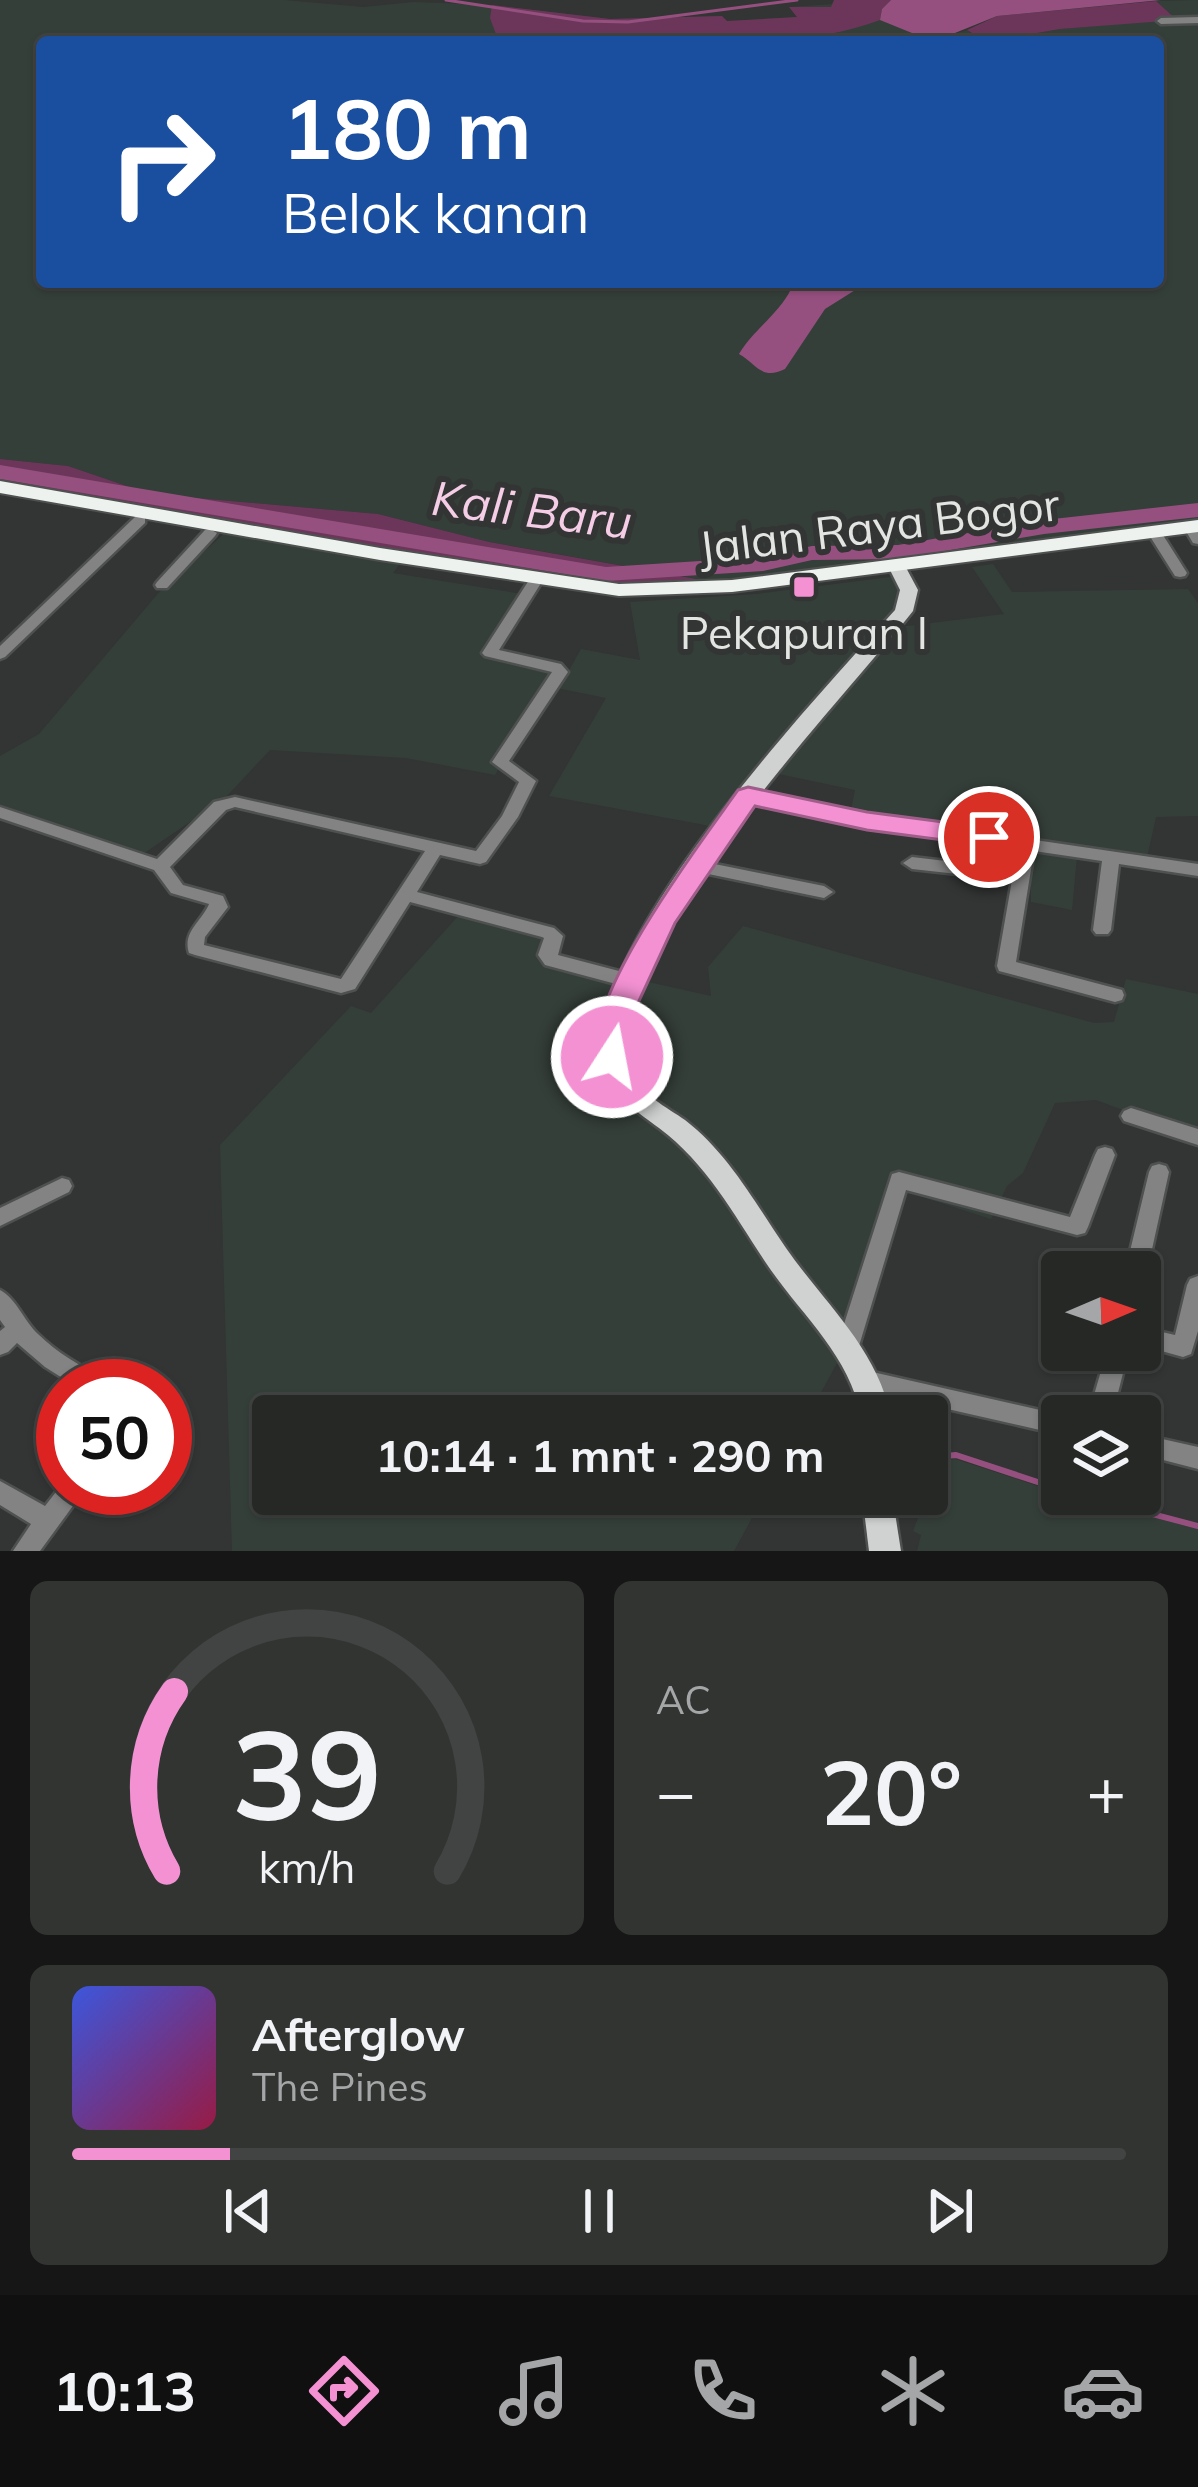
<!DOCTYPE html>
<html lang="id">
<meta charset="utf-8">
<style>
:root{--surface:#262826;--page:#323432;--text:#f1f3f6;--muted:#a4a6a7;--line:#424443;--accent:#f491d3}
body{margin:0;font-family:Mulish,sans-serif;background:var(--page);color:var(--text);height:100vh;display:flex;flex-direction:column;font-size:45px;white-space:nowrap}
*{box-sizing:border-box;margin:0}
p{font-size:39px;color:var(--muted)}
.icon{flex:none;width:66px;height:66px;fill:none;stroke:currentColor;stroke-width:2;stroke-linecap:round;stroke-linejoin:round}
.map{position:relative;height:1551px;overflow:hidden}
.panel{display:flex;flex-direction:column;gap:30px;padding:30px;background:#151615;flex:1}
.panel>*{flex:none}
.guide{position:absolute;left:36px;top:36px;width:1128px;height:252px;border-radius:12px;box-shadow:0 3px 9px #0004,0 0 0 3px var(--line);background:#1a4fa0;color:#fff;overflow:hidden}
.needle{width:78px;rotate:88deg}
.fabs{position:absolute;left:1041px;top:1251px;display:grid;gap:24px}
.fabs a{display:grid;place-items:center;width:120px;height:120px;border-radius:12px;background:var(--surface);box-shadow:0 3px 9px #0004,0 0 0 3px var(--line);font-size:60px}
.speed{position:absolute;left:36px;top:1359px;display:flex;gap:24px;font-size:60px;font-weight:700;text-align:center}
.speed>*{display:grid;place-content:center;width:156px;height:156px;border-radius:50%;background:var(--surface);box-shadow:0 3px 9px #0004,0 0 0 3px var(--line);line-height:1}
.speed .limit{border:18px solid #d22;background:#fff;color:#111}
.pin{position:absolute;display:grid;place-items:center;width:102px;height:102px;color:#fff;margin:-51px;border:6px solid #fff;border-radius:50%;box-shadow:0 3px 12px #0007}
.me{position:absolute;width:132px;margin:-66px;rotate:11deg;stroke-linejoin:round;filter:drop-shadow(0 0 9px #0008)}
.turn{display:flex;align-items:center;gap:42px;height:252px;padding:0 48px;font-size:54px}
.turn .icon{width:156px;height:156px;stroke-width:2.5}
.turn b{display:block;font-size:84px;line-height:102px}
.big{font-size:90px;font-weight:700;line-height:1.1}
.panel .widget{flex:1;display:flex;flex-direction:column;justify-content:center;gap:18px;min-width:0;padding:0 42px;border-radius:18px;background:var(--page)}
.panel .dial{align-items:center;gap:0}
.dial svg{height:312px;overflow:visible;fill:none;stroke:var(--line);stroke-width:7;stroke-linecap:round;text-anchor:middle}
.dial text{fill:var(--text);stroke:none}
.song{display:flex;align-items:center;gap:36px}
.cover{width:144px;height:144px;border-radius:18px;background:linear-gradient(135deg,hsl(230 70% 55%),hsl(340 70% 35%))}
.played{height:12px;border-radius:6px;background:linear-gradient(90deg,var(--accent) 15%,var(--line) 15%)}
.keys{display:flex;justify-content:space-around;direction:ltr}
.heat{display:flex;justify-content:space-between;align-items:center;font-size:66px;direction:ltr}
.panel .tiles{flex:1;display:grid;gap:30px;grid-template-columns:1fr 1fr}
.widget:last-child{grid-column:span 2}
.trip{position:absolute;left:252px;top:1395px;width:696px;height:120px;border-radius:12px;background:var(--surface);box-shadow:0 3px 9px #0004,0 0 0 3px var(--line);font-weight:700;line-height:120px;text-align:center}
.tabs{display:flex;height:192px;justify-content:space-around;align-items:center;background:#0f100f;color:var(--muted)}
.tabs .icon{width:84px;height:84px}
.tabs .current{color:var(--accent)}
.tabs b{font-size:54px;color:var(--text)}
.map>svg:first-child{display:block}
.built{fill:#353f39}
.green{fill:#6c365b}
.water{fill:#96507f}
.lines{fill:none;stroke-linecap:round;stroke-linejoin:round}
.stream-far1{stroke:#96507f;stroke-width:3}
.stream{stroke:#96507f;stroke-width:6}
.river{fill:#96507f;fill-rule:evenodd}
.minor-casing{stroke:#4e514f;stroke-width:5}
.major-casing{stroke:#4e514f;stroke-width:5}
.highway-casing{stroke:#4e514f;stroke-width:4}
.minor{fill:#828382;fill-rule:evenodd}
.major{fill:#cfd2d0;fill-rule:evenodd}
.highway{fill:#edf2ef;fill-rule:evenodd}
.route{fill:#f491d3;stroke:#9f5e89;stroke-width:3}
.poi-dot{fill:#f491d3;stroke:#323533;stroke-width:4.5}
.labels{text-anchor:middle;stroke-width:12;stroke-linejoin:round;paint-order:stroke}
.street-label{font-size:45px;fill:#e3e5e3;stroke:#323533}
.poi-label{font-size:45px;fill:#e3e5e3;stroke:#323533}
.water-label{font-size:48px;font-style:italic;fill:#f5cde6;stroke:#323533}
</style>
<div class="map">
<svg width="1198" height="1551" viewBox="0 0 1198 1551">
<rect width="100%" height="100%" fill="#323533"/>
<!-- built -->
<g class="built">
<path d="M0 0H284L363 7 414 2 492 5 610 19 722 16 727 21 797 17 789 7 891 0 950 35 967 30 985 42H42V282H1158V42H987L1060 29 1176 19 1156 1 1198 0V521L709 581 489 542 378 514 150 494 68 466 0 459Z"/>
<path d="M236 523 410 550 393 573 534 596 497 659 567 674 581 649 640 660 630 602 757 594 898 576 906 596 891 628 1004 614 972 567 993 564 1012 592 1188 589 1198 603V816L1156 817 1145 866 1077 856 1072 910 1031 902V849L849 820 855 790 760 770 721 828 549 796 606 698 547 686 495 775 406 758 270 750 225 798 137 858 29 829 0 816V756L39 734 161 590Z"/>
<path d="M460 914 563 934 554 961 711 996 708 967 743 926 1094 1023 1114 1022 1126 979 1198 994V1128L1160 1117 1158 1123 1096 1100 1055 1103 1023 1173 1007 1186 991 1219 904 1191 853 1334 808 1416H273V1494H765L734 1551H232L220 1145 351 1006 371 1013Z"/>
<path d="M955 1459 1062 1494 1198 1529V1551H917L921 1535 913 1531 927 1494 928 1472 935 1462Z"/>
</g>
<!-- green -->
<g class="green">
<path d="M834 0H891L882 9 880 20C780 58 624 42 514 42L496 34 490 18 492 5 610 19 722 16 727 21 797 17 789 7H831Z"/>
<path d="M1156 1 1177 20 1060 29 987 42 967 30 997 16Z"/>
<path d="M0 459 68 466 150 494 378 514 489 542 708 581 781 574 726 586H597L0 480Z"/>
</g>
<!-- water -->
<g class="water">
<path d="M891 0H1161L997 16 950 35 912 33 880 20 882 9Z"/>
<path d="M784 282H868L825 309 785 369C761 381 756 363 739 354 753 330 780 313 791 289Z"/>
</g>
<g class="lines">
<!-- stream-far1 -->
<path class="stream-far1" d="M446 0 583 21 628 22 797 0"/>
<!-- stream -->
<g class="stream">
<path d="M927 1467 933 1457 956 1455 1062 1490"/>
<path d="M1076 1494 1198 1526"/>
</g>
<!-- river -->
<path class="river" d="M0 465 606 567 763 557 812 546 898 545 1044 520 1198 503V517L1044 534 898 559 812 560 763 571 606 581 0 479Z"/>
<!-- minor casing -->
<g class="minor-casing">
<g id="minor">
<path d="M1198 17V23L1161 24 1157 21 1161 18Z"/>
<path d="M140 516 145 517V523L5 657 0 659V646L135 517Z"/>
<path d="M210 529 217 533 215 536 167 588H157L155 585 157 582 205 530Z"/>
<path d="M1194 529 1198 530V544L1193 543 1187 533Z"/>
<path d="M1158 534 1163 535 1187 573 1185 576 1180 577 1175 576 1151 538Z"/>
<path d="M536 576 543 580 499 650 561 664 568 672 509 761 536 781 518 817 486 862 480 864 440 855 417 892 554 928 563 936 558 955 638 976 640 981 638 986 631 988 545 965 538 955 544 938 542 937 410 902 355 989 341 993 195 955 189 953C182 932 202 921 209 904L171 893 154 870 0 818V807L157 859 214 802 235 797 476 851 502 816 519 782 492 762 552 672 485 656 482 653 531 577ZM235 807 425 851 341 979 204 945 205 937 228 907 223 896 183 885 170 867 226 810Z"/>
<path d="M748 791 867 816 1020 838 1027 835 1035 840 1198 864V876L1119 864 1111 930 1108 934H1096L1093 930 1102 861 1034 851 1016 962 1122 990 1124 995 1122 1000 1115 1002 999 971 997 966 1012 880 912 869 903 863 912 857 1014 869 1017 849 867 826 742 800 740 796 742 792Z"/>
<path d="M695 860 824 886 833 892 824 898 689 870 686 866 689 862Z"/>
<path d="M1131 1108 1198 1129V1145L1124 1121 1121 1116 1124 1111Z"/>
<path d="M1105 1147 1112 1149 1115 1155 1088 1227 1085 1233 1077 1235 906 1190 859 1346 856 1353 848 1356 840 1353 837 1346 892 1174 899 1172 1070 1217 1095 1155 1098 1149Z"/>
<path d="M1159 1164 1166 1166 1169 1172 1147 1272 1140 1280V1272H1125L1149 1172 1152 1166Z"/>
<path d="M62 1178 69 1180 72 1186 69 1192 0 1226V1208Z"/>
<path d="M1198 1276V1331L1191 1354 1183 1357 1140 1345V1327L1175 1335 1187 1285 1190 1279Z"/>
<path d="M0 1290C16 1298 24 1321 38 1334 57 1353 81 1366 104 1379L108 1386H75L45 1367 17 1343 8 1352 0 1355V1331L5 1327 0 1320Z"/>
<path d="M1107 1350H1129L1112 1416H1088Z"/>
<path d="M868 1371 1062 1415 1065 1416H1062V1435L868 1391 860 1388 857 1381 860 1374Z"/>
<path d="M1140 1434 1198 1447V1469L1140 1454Z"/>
<path d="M0 1481 45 1506 63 1483V1488H86L40 1551H13L31 1524 0 1505Z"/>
</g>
</g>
<!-- major casing -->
<g class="major-casing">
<g id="major">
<path d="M897 561 903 562 918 590 913 611C849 694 585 966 630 1073 639 1093 668 1108 685 1120 729 1154 755 1203 786 1248 825 1304 876 1347 891 1416H861C849 1354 800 1314 766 1263 734 1215 707 1164 659 1128 639 1113 611 1096 604 1069 576 951 818 696 895 610L900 590 888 566Z"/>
<path d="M862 1494H892L901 1551H869Z"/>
</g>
</g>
<!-- highway casing -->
<g class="highway-casing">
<path id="highway" d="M0 481 380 548 619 584 732 580 1198 520V532L732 592 619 596 380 560 0 493Z"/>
</g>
<!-- minor -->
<use href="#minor" class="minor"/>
<!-- major -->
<use href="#major" class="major"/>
<!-- highway -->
<use href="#highway" class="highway"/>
</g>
<!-- route -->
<path class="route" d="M748 787 867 812 989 828 1003 837 989 846 867 830 755 806 675 923 638 1003 624 1065H601C570 1012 705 837 738 790Z"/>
<!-- markers -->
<rect class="poi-dot" x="792" y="575" width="24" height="24" rx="6"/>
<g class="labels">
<!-- street labels -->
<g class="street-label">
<text transform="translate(879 526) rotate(-7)" y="16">Jalan Raya Bogor</text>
</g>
<!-- poi labels -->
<g class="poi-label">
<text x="804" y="649">Pekapuran I</text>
</g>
<!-- water labels -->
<g class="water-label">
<text transform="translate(532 510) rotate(7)" y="17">Kali Baru</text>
</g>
</g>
</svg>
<div class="fabs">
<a><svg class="needle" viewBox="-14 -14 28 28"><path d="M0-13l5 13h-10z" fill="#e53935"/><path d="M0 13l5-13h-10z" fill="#a4a6a7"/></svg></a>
<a><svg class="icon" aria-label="layers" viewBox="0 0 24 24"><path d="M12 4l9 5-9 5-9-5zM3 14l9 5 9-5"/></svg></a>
</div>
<div class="speed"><div class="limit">50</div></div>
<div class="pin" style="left:989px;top:837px;background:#d93025"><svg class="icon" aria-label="arrive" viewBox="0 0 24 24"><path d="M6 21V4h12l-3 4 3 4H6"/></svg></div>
<svg class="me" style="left:612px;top:1057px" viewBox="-20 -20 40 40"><circle r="17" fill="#f491d3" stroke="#fff" stroke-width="3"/><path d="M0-11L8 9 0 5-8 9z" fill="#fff"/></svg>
<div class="trip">10:14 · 1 mnt · 290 m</div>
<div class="guide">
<div class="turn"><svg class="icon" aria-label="right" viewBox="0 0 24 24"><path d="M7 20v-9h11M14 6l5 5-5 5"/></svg><div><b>180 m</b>Belok kanan</div></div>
</div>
</div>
<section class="panel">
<div class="tiles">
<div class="widget dial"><svg viewBox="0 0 100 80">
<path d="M14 69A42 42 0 1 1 86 69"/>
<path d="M14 69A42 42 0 0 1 16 23" stroke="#f491d3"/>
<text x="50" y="56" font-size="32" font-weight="700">39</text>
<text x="50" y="72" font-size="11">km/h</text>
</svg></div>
<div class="widget"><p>AC</p>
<div class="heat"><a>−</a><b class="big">20°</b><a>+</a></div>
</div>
<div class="widget">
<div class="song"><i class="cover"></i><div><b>Afterglow</b><p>The Pines</p></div></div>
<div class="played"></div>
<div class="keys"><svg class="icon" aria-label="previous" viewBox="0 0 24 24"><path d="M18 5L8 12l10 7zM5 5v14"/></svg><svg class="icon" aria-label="pause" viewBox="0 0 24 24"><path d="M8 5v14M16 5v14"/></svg><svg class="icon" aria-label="next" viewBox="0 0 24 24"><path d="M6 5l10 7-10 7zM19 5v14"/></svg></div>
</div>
</div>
</section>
<nav class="tabs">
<b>10:13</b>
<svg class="icon current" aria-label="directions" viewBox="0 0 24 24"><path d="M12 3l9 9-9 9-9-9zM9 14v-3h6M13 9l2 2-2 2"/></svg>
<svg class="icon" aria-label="music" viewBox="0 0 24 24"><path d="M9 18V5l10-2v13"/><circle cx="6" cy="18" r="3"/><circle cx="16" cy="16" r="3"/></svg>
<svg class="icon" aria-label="phone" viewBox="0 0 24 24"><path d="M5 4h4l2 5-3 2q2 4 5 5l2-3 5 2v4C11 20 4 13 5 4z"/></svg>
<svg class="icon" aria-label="climate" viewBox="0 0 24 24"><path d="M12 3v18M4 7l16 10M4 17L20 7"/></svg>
<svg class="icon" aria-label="car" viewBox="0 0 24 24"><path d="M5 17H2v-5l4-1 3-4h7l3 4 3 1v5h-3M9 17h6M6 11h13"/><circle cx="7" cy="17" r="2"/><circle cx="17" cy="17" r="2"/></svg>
</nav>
